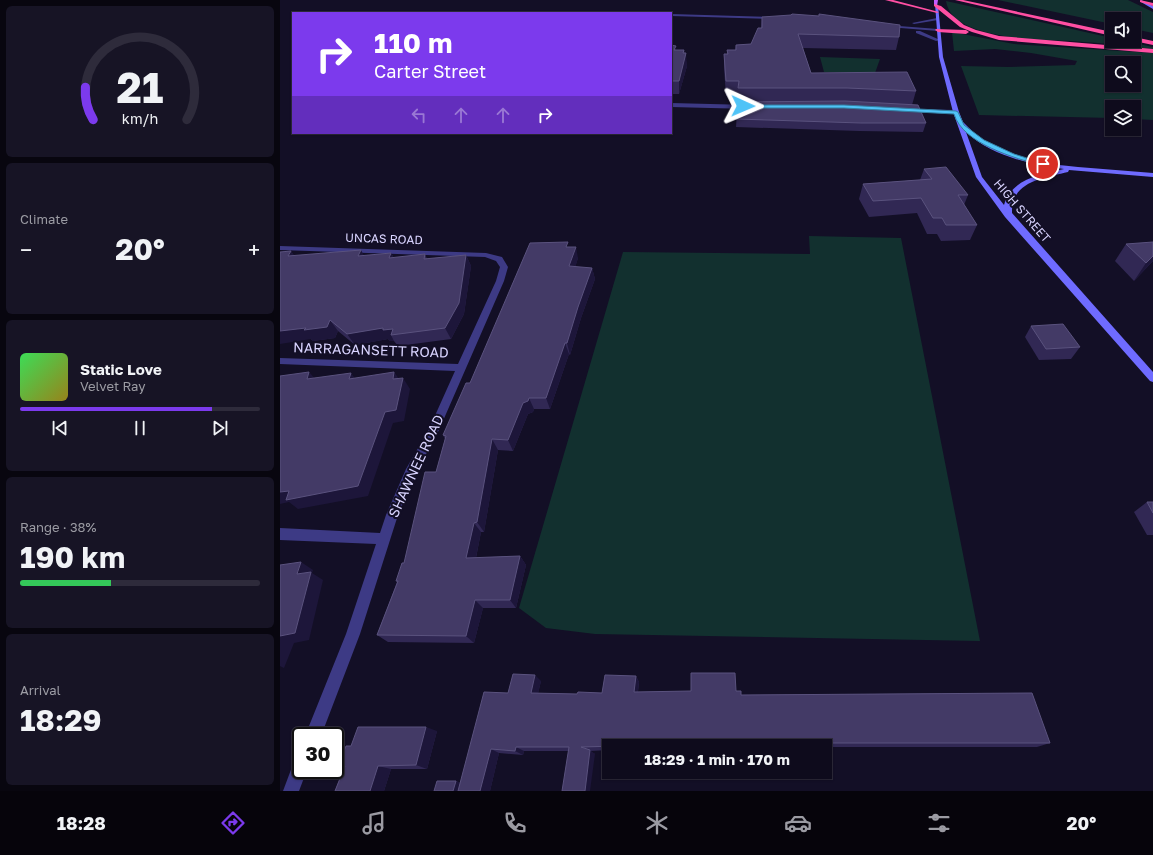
<!DOCTYPE html>
<meta charset="utf-8">
<style>
:root{--surface:#0e0b1c;--page:#171425;--text:#f1f3f6;--muted:#9b9ba3;--line:#2e2b3b;--accent:#7c3aed}
body{margin:0;font-family:"Golos Text",sans-serif;background:var(--page);color:var(--text);height:100vh;display:flex;flex-direction:column;font-size:15px;white-space:nowrap}
*{box-sizing:border-box;margin:0}
p{font-size:13px;color:var(--muted)}
.icon{flex:none;width:22px;height:22px;fill:none;stroke:currentColor;stroke-width:2;stroke-linecap:round;stroke-linejoin:round}
.map{position:relative;flex:1;overflow:hidden}
.sheet{display:flex;flex-direction:column;gap:6px;padding:6px;background:#08060f;width:280px}
.sheet>*{flex:none}
.guide{position:absolute;left:12px;top:12px;width:380px;height:122px;border-radius:0px;box-shadow:0 1px 3px #0004,0 0 0 1px var(--line);background:#7c3aed;color:#fff;overflow:hidden}
.controls{position:absolute;left:825px;top:12px;display:grid;gap:8px}
.controls a{display:grid;place-items:center;width:36px;height:36px;border-radius:0px;background:var(--surface);box-shadow:0 1px 3px #0004,0 0 0 1px var(--line);font-size:20px}
.speed{position:absolute;left:12px;top:727px;display:flex;gap:8px;font-size:20px;font-weight:700;text-align:center}
.speed>*{display:grid;place-content:center;width:52px;height:52px;border-radius:50%;background:var(--surface);box-shadow:0 1px 3px #0004,0 0 0 1px var(--line);line-height:1}
.speed .limit{border:2px solid #111;border-radius:6px;background:#fff;color:#111}
.pin{position:absolute;display:grid;place-items:center;width:34px;height:34px;color:#fff;margin:-17px;border:2px solid #fff;border-radius:50%;box-shadow:0 1px 4px #0007}
.me{position:absolute;width:44px;margin:-22px;rotate:91deg;stroke-linejoin:round;filter:drop-shadow(0 0 3px #0008)}
.turn{display:flex;align-items:center;gap:14px;height:84px;padding:0 16px;font-size:18px}
.turn .icon{width:52px;height:52px;stroke-width:2.5}
.turn b{display:block;font-size:28px;line-height:34px}
.lanes{display:flex;align-items:center;height:38px;padding:0 16px;background:#0003;justify-content:center;gap:20px;direction:ltr}
.lanes .off{opacity:.35}
.big{font-size:30px;font-weight:700;line-height:1.1}
.sheet .tile{flex:1;display:flex;flex-direction:column;justify-content:center;gap:6px;min-width:0;padding:0 14px;border-radius:6px;background:var(--page)}
.sheet .dial{align-items:center;gap:0}
.dial svg{height:104px;overflow:visible;fill:none;stroke:var(--line);stroke-width:7;stroke-linecap:round;text-anchor:middle}
.dial text{fill:var(--text);stroke:none}
.song{display:flex;align-items:center;gap:12px}
.cover{width:48px;height:48px;border-radius:6px;background:linear-gradient(135deg,hsl(130 70% 55%),hsl(50 70% 35%))}
.played{height:4px;border-radius:2px;background:linear-gradient(90deg,var(--accent) 80%,var(--line) 80%)}
.keys{display:flex;justify-content:space-around;direction:ltr}
.heat{display:flex;justify-content:space-between;align-items:center;font-size:22px;direction:ltr}
.charge{height:6px;border-radius:3px;background:linear-gradient(90deg,#34c759 38%,var(--line) 0)}
.trip{position:absolute;left:322px;top:739px;width:230px;height:40px;border-radius:0px;background:var(--surface);box-shadow:0 1px 3px #0004,0 0 0 1px var(--line);font-weight:700;line-height:40px;text-align:center}
.tab-bar{display:flex;height:64px;justify-content:space-around;align-items:center;background:#06040b;color:var(--muted)}
.tab-bar .icon{width:28px;height:28px}
.tab-bar .active{color:var(--accent)}
.tab-bar b{font-size:18px;color:var(--text)}
main{display:flex;flex:1;min-height:0}
.map>svg:first-child{display:block}
.green{fill:#12302f;fill-rule:evenodd}
.lines{fill:none;stroke-linecap:round;stroke-linejoin:round}
.street{fill:#3d3a85;fill-rule:evenodd}
.secondary{fill:#6f6bff;fill-rule:evenodd}
.primary{fill:#c25bff;fill-rule:evenodd}
.highway{fill:#ff4fa3;fill-rule:evenodd}
.wall{fill:#312854}
.shaded-wall{fill:#1d163a}
.building{fill:#433a66;stroke:#5a527e}
.route{fill:#4fc3f7;stroke:#337fa1}
.labels{text-anchor:middle;stroke-width:4;stroke-linejoin:round;paint-order:stroke}
.far-street-label{font-size:12px;fill:#d9d4ff;stroke:#130f26}
.street-label{font-size:14px;fill:#d9d4ff;stroke:#130f26}
</style>
<main>
<section class="sheet">
<div class="tile dial"><svg viewBox="0 0 100 80">
<path d="M14 69A42 42 0 1 1 86 69"/>
<path d="M14 69A42 42 0 0 1 8 44" stroke="#7c3aed"/>
<text x="50" y="56" font-size="32" font-weight="700">21</text>
<text x="50" y="72" font-size="11">km/h</text>
</svg></div>
<div class="tile"><p>Climate</p>
<div class="heat"><a>−</a><b class="big">20°</b><a>+</a></div>
</div>
<div class="tile">
<div class="song"><i class="cover"></i><div><b>Static Love</b><p>Velvet Ray</p></div></div>
<div class="played"></div>
<div class="keys"><svg class="icon" aria-label="previous" viewBox="0 0 24 24"><path d="M18 5L8 12l10 7zM5 5v14"/></svg><svg class="icon" aria-label="pause" viewBox="0 0 24 24"><path d="M8 5v14M16 5v14"/></svg><svg class="icon" aria-label="next" viewBox="0 0 24 24"><path d="M6 5l10 7-10 7zM19 5v14"/></svg></div>
</div>
<div class="tile"><p>Range · 38%</p><b class="big">190 km</b><div class="charge"></div></div>
<div class="tile"><p>Arrival</p><b class="big">18:29</b></div>
</section>
<div class="map">
<svg width="873" height="791" viewBox="0 0 873 791">
<rect width="100%" height="100%" fill="#130f26"/>
<!-- green -->
<g class="green">
<path d="M718 0H848L873 12V33L854 29V19H832V24Z"/>
<path d="M666 1 832 38V41H845L873 47V49C850 47 827 43 803 42 772 39 672 43 666 1Z"/>
<path d="M672 32 734 44 873 53V120L854 119V107H832V118L699 115 681 66 729 67 795 65 797 61 751 53 715 49 674 51ZM832 63H854V85H832Z"/>
<path d="M540 57 600 59 595 73 544 72Z"/>
<path d="M529 236 621 238 700 641 315 634 266 628 239 608 343 252 530 254Z"/>
</g>
<g class="lines">
<!-- street -->
<g class="street">
<path d="M391 14 494 17 496 18 494 19 391 16Z"/>
<path d="M657 18 658 20 634 24 632 23Z"/>
<path d="M606 25 658 29 660 30 658 31 608 27Z"/>
<path d="M636 31H640L660 40 656 41 636 33Z"/>
<path d="M391 103 470 105 473 107 470 109 391 107Z"/>
<path d="M626 109 676 110 679 112 676 114 628 112 626 111Z"/>
<path d="M0 246 206 253 222 257 228 267 224 281 159 430 137 471 118 515 80 634 41 736H25L66 634 96 544 0 540V528L100 533 106 515 126 469 149 429 175 371 0 364V358L178 364 216 281 220 267 216 261 205 257 0 250Z"/>
<path d="M21 757V770H27L19 791H3L15 759Z"/>
</g>
<!-- secondary -->
<g class="secondary">
<path d="M861 0 873 6V9L861 2Z"/>
<path d="M655 4 658 5 663 57 679 112 683 122 699 138 721 149 745 158 770 164 798 167 873 173V177L789 170 788 172C764 178 731 181 732 213L873 372V382L870 381 725 217 696 177 673 112 659 57ZM686 132C712 156 749 164 784 169 761 174 731 179 724 205L702 177Z"/>
</g>
<!-- primary -->
<path class="primary" d="M654 0H658L657 6 654 5Z"/>
<!-- highway -->
<g class="highway">
<path d="M605 0H613L659 12 657 13Z"/>
<path d="M675 0H683L832 32V36Z"/>
<path d="M860 0 873 3V6L860 2Z"/>
<path d="M654 4 661 6 684 25 696 30 719 36 862 48 873 49V53L719 40 692 32 680 27 654 6Z"/>
<path d="M656 29 686 30 689 32 686 34 658 32 655 30Z"/>
<path d="M854 37 873 41V45L854 41Z"/>
</g>
</g>
<!-- wall -->
<g class="wall">
<path d="M482 17 619 37 616 50 523 48 531 73 636 91 632 105 646 123 643 132 579 131 456 127 458 96H446L444 68V54H447V50H455L456 45 471 44 481 28Z"/>
<path d="M391 45 396 50H404L407 66 399 94H391Z"/>
<path d="M644 169 688 195 684 205 697 225 690 240 661 241 657 234H647L637 213 589 217 579 199 583 184 640 180Z"/>
<path d="M846 244 873 261 854 281 835 261Z"/>
<path d="M289 247 298 258 295 267 312 268 315 279 301 318 290 355 289 354 270 409H254L253 412 248 414 233 451 218 450 204 532H201L196 558 240 556 246 565 236 608H203L194 643 108 642 97 635 117 582 116 581 124 563 156 472 165 439 163 435 190 383Z"/>
<path d="M11 251 14 256H84L111 253 114 258 145 254 147 259 186 255 191 266 184 314 171 339 118 346 114 341H110L108 339 75 345 58 331 55 338 33 341 31 339Z"/>
<path d="M751 326 800 347 791 359 759 360 745 337Z"/>
<path d="M867 502H873V535H867L854 512Z"/>
<path d="M356 676 359 682 358 692 456 691 461 695 770 743 757 747H545V746H329V750L310 751 315 754 288 751H244L243 755 219 753 210 791H154L176 781 180 783 228 693 261 681 258 693 297 694 322 693Z"/>
<path d="M157 731 147 769H111L104 791H55L64 767 58 766Z"/>
</g>
<!-- shaded-wall -->
<g class="shaded-wall">
<path d="M404 50V60L406 53 407 66 399 94V81Z"/>
<path d="M296 247 298 258 292 278 289 266Z"/>
<path d="M81 250 87 261 78 256Z"/>
<path d="M11 251 19 262 8 256Z"/>
<path d="M111 253 117 264 109 258Z"/>
<path d="M186 255 191 266 184 314 171 339 165 328Z"/>
<path d="M873 256V261L854 281 866 263Z"/>
<path d="M312 268 315 279 301 318 290 355 287 343 298 307Z"/>
<path d="M50 320 58 331 55 338 33 341 31 339 0 344V331Z"/>
<path d="M103 328 113 329 111 335 114 341H110L108 339 75 345 67 334Z"/>
<path d="M285 343 289 354 270 409 266 398Z"/>
<path d="M29 372 38 382 27 379Z"/>
<path d="M114 372 122 383 113 379Z"/>
<path d="M71 373 79 384 69 379Z"/>
<path d="M123 378 130 389 124 421 113 423 88 496 18 509 9 502 0 504V492L105 412Z"/>
<path d="M249 398 254 409 253 412 248 414 233 451 228 440 243 403Z"/>
<path d="M212 439 218 450 204 532 197 522Z"/>
<path d="M194 523 201 532 194 567 186 558Z"/>
<path d="M240 556 246 565 236 608 230 600Z"/>
<path d="M21 562 33 570 32 573 43 580 29 640 14 643 4 668 0 666V636Z"/>
<path d="M195 600 203 608 194 643 186 636Z"/>
<path d="M255 675 261 681 257 698 251 693Z"/>
<path d="M356 676 359 682 357 697 354 692Z"/>
<path d="M146 727 157 731 147 769 136 765Z"/>
<path d="M236 747 244 751 243 755 235 751Z"/>
<path d="M211 749 219 753 210 791H200Z"/>
<path d="M310 750 315 754 310 791H305Z"/>
<path d="M98 766 111 769 104 791H90Z"/>
<path d="M176 781 181 783 179 791H173Z"/>
</g>
<!-- building -->
<g class="building">
<path d="M512 14 539 16V14L620 25 619 37 518 34 531 73 627 72 636 91 567 88H458L459 81H446L444 54H448L447 50H456V45L471 44 478 28H482V17L511 15Z"/>
<path d="M391 45 396 46 394 50H404L403 53H406L399 81H391Z"/>
<path d="M565 101 638 105 646 123H581L456 119 457 102Z"/>
<path d="M666 167 688 195H678L697 225H666L662 218H653L641 198 593 201 583 184 652 179 644 169Z"/>
<path d="M288 242 286 247H296L289 266 312 268 298 307 287 343H285L266 398H249L248 401 243 403 228 440 212 439 197 522 194 523 186 558 240 556 230 600H195L186 636 97 635 118 581H116L122 563H124L145 472H156L166 436 163 435 186 383H190L250 243Z"/>
<path d="M873 242V256L866 263 846 244Z"/>
<path d="M81 250 78 256 111 253 109 258 145 254 144 259 186 255 179 303 165 328 111 335 113 329 103 330V328L67 334 50 320 47 327 24 330 26 328 0 331V252L11 251 8 256Z"/>
<path d="M783 324 800 347 766 349 751 326Z"/>
<path d="M29 372 27 379 71 373 69 379 114 372 113 379 123 378 116 410 105 412 78 486 6 500 9 491 0 492V376Z"/>
<path d="M867 502H873V513Z"/>
<path d="M21 562 17 574 31 572 15 633 0 636V565Z"/>
<path d="M411 673H455L456 691H461V695L752 693 770 743H455V746L416 745V744L301 747 310 750 305 791H282L289 747H236L235 751 211 749 200 791H178L204 692 228 693 233 674 255 675 251 693 297 694 298 692 322 693 325 675 356 676 354 692 411 691Z"/>
<path d="M78 727H146L136 765 98 766 90 791H55L65 766H58L66 746H71Z"/>
<path d="M157 781H176L173 791H154Z"/>
</g>
<!-- route -->
<path class="route" d="M462 105H564L676 111 678 112 684 125 704 140 734 154 766 164 763 166C735 158 683 144 674 114L564 108H463L462 107Z"/>
<g class="labels">
<!-- far-street labels -->
<g class="far-street-label">
<text transform="translate(742 211) rotate(49)" y="4">HIGH STREET</text>
<text transform="translate(104 239) rotate(2)" y="4">UNCAS ROAD</text>
</g>
<!-- street labels -->
<g class="street-label">
<text transform="translate(91 350) rotate(2)" y="5">NARRAGANSETT ROAD</text>
<text transform="translate(136 466) rotate(-65)" y="5">SHAWNEE ROAD</text>
</g>
</g>
</svg>
<div class="controls">
<a><svg class="icon" aria-label="sound" viewBox="0 0 24 24"><path d="M4 9h4l5-4v14l-5-4H4zM17 9q2 3 0 6"/></svg></a>
<a><svg class="icon" aria-label="search" viewBox="0 0 24 24"><circle cx="10" cy="10" r="6"/><path d="M15 15l6 6"/></svg></a>
<a><svg class="icon" aria-label="layers" viewBox="0 0 24 24"><path d="M12 4l9 5-9 5-9-5zM3 14l9 5 9-5"/></svg></a>
</div>
<div class="speed"><div class="limit">30</div></div>
<div class="pin" style="left:763px;top:164px;background:#d93025"><svg class="icon" aria-label="arrive" viewBox="0 0 24 24"><path d="M6 21V4h12l-3 4 3 4H6"/></svg></div>
<svg class="me" style="left:463px;top:106px" viewBox="-20 -20 40 40"><path d="M0-17L14 15 0 8-14 15z" fill="#4fc3f7" stroke="#fff" stroke-width="4"/></svg>
<div class="trip">18:29 · 1 min · 170 m</div>
<div class="guide">
<div class="turn"><svg class="icon" aria-label="right" viewBox="0 0 24 24"><path d="M7 20v-9h11M14 6l5 5-5 5"/></svg><div><b>110 m</b>Carter Street</div></div>
<div class="lanes"><svg class="icon off" aria-label="left" viewBox="0 0 24 24"><path d="M17 20v-9H6M10 6l-5 5 5 5"/></svg><svg class="icon off" aria-label="ahead" viewBox="0 0 24 24"><path d="M12 20V5M6 11l6-6 6 6"/></svg><svg class="icon off" aria-label="ahead" viewBox="0 0 24 24"><path d="M12 20V5M6 11l6-6 6 6"/></svg><svg class="icon" aria-label="right" viewBox="0 0 24 24"><path d="M7 20v-9h11M14 6l5 5-5 5"/></svg></div>
</div>
</div>
</main>
<nav class="tab-bar">
<b>18:28</b>
<svg class="icon active" aria-label="directions" viewBox="0 0 24 24"><path d="M12 3l9 9-9 9-9-9zM9 14v-3h6M13 9l2 2-2 2"/></svg>
<svg class="icon" aria-label="music" viewBox="0 0 24 24"><path d="M9 18V5l10-2v13"/><circle cx="6" cy="18" r="3"/><circle cx="16" cy="16" r="3"/></svg>
<svg class="icon" aria-label="phone" viewBox="0 0 24 24"><path d="M5 4h4l2 5-3 2q2 4 5 5l2-3 5 2v4C11 20 4 13 5 4z"/></svg>
<svg class="icon" aria-label="climate" viewBox="0 0 24 24"><path d="M12 3v18M4 7l16 10M4 17L20 7"/></svg>
<svg class="icon" aria-label="car" viewBox="0 0 24 24"><path d="M5 17H2v-5l4-1 3-4h7l3 4 3 1v5h-3M9 17h6M6 11h13"/><circle cx="7" cy="17" r="2"/><circle cx="17" cy="17" r="2"/></svg>
<svg class="icon" aria-label="filters" viewBox="0 0 24 24"><path d="M4 7h16M4 17h16"/><circle cx="9" cy="7" r="2"/><circle cx="15" cy="17" r="2"/></svg>
<b>20°</b>
</nav>
